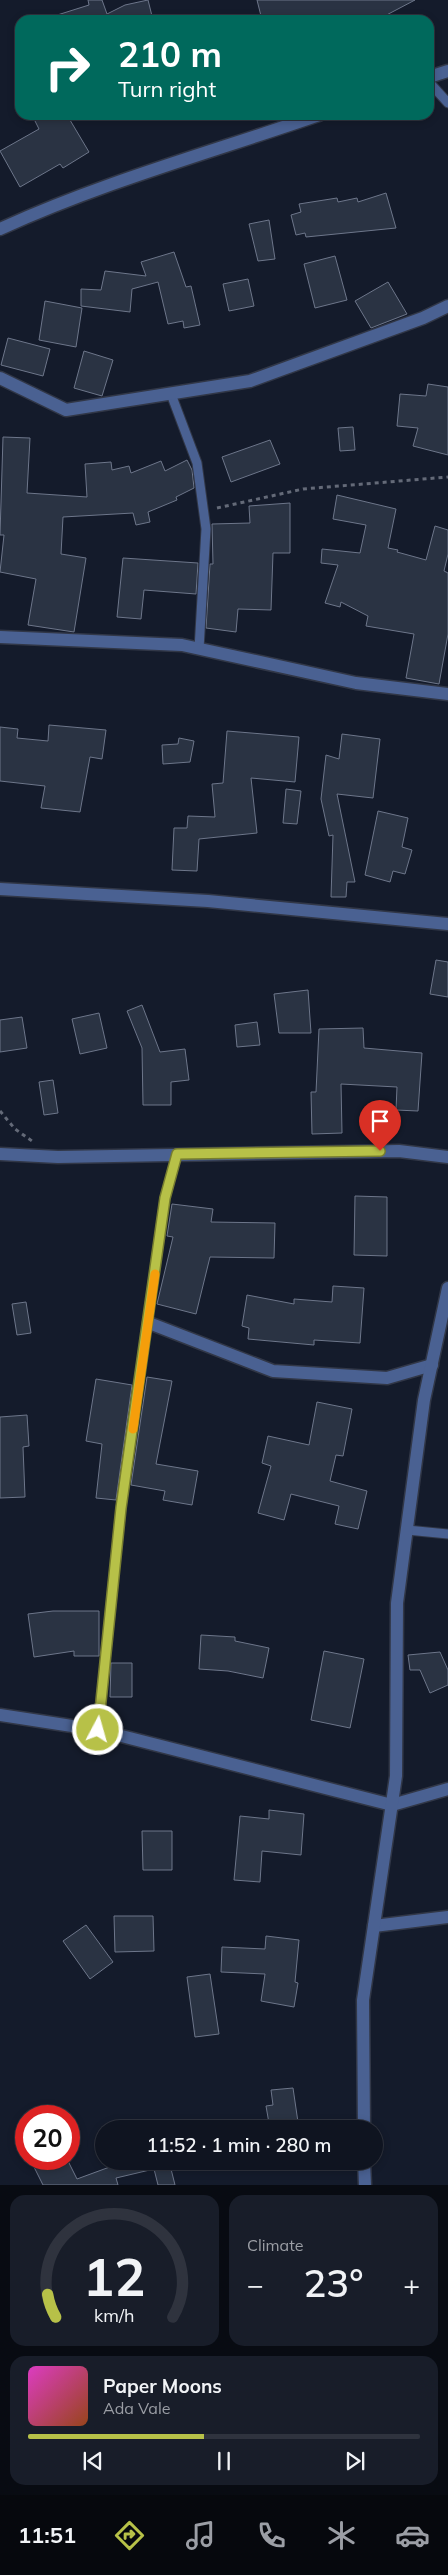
<!DOCTYPE html>
<meta charset="utf-8">
<style>
:root{--surface:#0f1420;--page:#181d29;--text:#f1f3f6;--muted:#9b9ea5;--line:#2f333e;--accent:#b7c148}
body{margin:0;font-family:Mulish,sans-serif;background:var(--page);color:var(--text);height:100vh;display:flex;flex-direction:column;font-size:19px;white-space:nowrap}
*{box-sizing:border-box;margin:0}
p{font-size:16px;color:var(--muted)}
.icon{flex:none;width:28px;height:28px;fill:none;stroke:currentColor;stroke-width:2;stroke-linecap:round;stroke-linejoin:round}
.map{position:relative;height:2185px;overflow:hidden}
.details{display:flex;flex-direction:column;gap:10px;padding:10px;background:#080b12;flex:1}
.details>*{flex:none}
.top-card{position:absolute;left:15px;top:15px;width:419px;height:105px;border-radius:15px;box-shadow:0 2px 8px #0003,0 0 0 1px var(--line);background:#00695c;color:#fff;overflow:hidden}
.speed{position:absolute;left:15px;top:2105px;display:flex;gap:10px;font-size:25px;font-weight:700;text-align:center}
.speed>*{display:grid;place-content:center;width:65px;height:65px;border-radius:50%;background:var(--surface);box-shadow:0 2px 8px #0003,0 0 0 1px var(--line);line-height:1}
.speed .limit{border:8px solid #d22;background:#fff;color:#111}
.pin{position:absolute;display:grid;place-items:center;width:42px;height:42px;color:#fff;margin:-51px -21px;border-radius:50% 50% 50% 0;rotate:-45deg;box-shadow:0 0 5px #0007}
.pin .icon{rotate:45deg}
.me{position:absolute;width:55px;margin:-28px;rotate:6deg;stroke-linejoin:round;filter:drop-shadow(0 0 4px #0008)}
.turn{display:flex;align-items:center;gap:18px;height:105px;padding:0 20px;font-size:22px}
.turn .icon{width:65px;height:65px;stroke-width:2.5}
.turn b{display:block;font-size:35px;line-height:42px}
.big{font-size:38px;font-weight:600;line-height:1.1}
.details .tile{flex:1;display:flex;flex-direction:column;justify-content:center;gap:8px;min-width:0;padding:0 18px;border-radius:15px;background:var(--page)}
.details .dial{align-items:center;gap:0}
.dial svg{height:130px;overflow:visible;fill:none;stroke:var(--line);stroke-width:7;stroke-linecap:round;text-anchor:middle}
.dial text{fill:var(--text);stroke:none}
.song{display:flex;align-items:center;gap:15px}
.cover{width:60px;height:60px;border-radius:8px;background:linear-gradient(135deg,hsl(310 70% 55%),hsl(20 70% 35%))}
.played{height:5px;border-radius:2px;background:linear-gradient(90deg,var(--accent) 45%,var(--line) 45%)}
.keys{display:flex;justify-content:space-around;direction:ltr}
.heat{display:flex;justify-content:space-between;align-items:center;font-size:28px;direction:ltr}
.details .tiles{flex:1;display:grid;gap:10px;grid-template-columns:1fr 1fr}
.tile:last-child{grid-column:span 2}
.trip{position:absolute;left:95px;top:2120px;width:288px;height:50px;border-radius:25px;background:var(--surface);box-shadow:0 2px 8px #0003,0 0 0 1px var(--line);font-weight:600;line-height:50px;text-align:center}
.tab-bar{display:flex;height:80px;justify-content:space-around;align-items:center;background:#06080d;color:var(--muted)}
.tab-bar .icon{width:35px;height:35px}
.tab-bar .selected{color:var(--accent)}
.tab-bar b{font-size:22px;color:var(--text)}
.map>svg:first-child{display:block}
.building{fill:#2a3343;stroke:#6d768a}
.lines{fill:none;stroke-linecap:round;stroke-linejoin:round}
.lane-casing{stroke:#313747;stroke-width:11}
.street-casing{stroke:#313747;stroke-width:15}
.path{stroke:#646a78;stroke-width:3;stroke-dasharray:4 4;stroke-linecap:butt}
.lane{stroke:#4a6192;stroke-width:9}
.street{stroke:#4a6192;stroke-width:12}
.route-casing{stroke:#777d2f;stroke-width:12}
.route{stroke:#b7c148;stroke-width:9}
.slow{stroke:#f59e0b;stroke-width:9}
</style>
<div class="map">
<svg width="448" height="2185" viewBox="0 0 448 2185">
<rect width="100%" height="100%" fill="#141b2b"/>
<!-- building -->
<g class="building">
<path d="M88 0H102L107 14 125 5 148 0 153 20H52L51 17 89 5Z"/>
<path d="M257 0H415L377 20H262Z"/>
<path d="M32 115H67L89 152 63 168 60 164 20 187 0 151 39 129Z"/>
<path d="M386 193 396 228 306 237 305 233 296 235 291 215 301 212 299 204 337 198 338 202 357 198 358 202Z"/>
<path d="M269 220 275 259 258 261 249 224Z"/>
<path d="M174 252 186 287 191 286 200 325 184 328 183 321 168 324 158 282 132 289 130 312 81 306V289L101 290 105 271 146 276 141 262Z"/>
<path d="M335 256 347 300 315 308 304 264Z"/>
<path d="M248 279 254 306 229 311 223 284Z"/>
<path d="M388 282 407 314 371 328 355 301Z"/>
<path d="M45 301 82 308 76 347 39 340Z"/>
<path d="M8 338 50 349 43 376 1 365Z"/>
<path d="M84 351 113 360 102 396 74 388Z"/>
<path d="M428 384 448 387V455L413 446 418 428 397 426 400 394 426 396Z"/>
<path d="M353 427 355 450 340 451 338 428Z"/>
<path d="M3 437 30 438 27 493 87 497 85 464 111 462 112 470 129 466 131 473 161 461 165 471 187 460 192 470 194 488 176 497 177 500 148 512 150 522 136 525 133 513 63 517 61 554 86 558 74 632 28 625 36 579 0 572 4 535H0Z"/>
<path d="M270 440 280 464 231 482 222 457Z"/>
<path d="M337 495 396 509 388 548 398 550 397 552 426 560 435 526 448 530V554L444 571 448 573V634L439 684 406 678 414 634 366 626 368 616 341 602 340 607 325 603 338 565 321 563 322 549 360 553 366 525 333 519Z"/>
<path d="M290 503V553H273L271 610 238 609 236 632 206 628 210 564H213L212 524 250 523 249 506Z"/>
<path d="M123 558 198 563 196 594 144 590 141 619 117 617Z"/>
<path d="M49 725 106 730 102 759 90 757 80 812 41 808 45 786 0 781V727L18 729 17 738 48 741Z"/>
<path d="M227 731 299 737 295 782 251 778 257 833 199 839 197 871 172 870 174 828H187L188 816 215 817 212 784 223 783Z"/>
<path d="M342 734 380 739 373 798 337 794 355 882H347L346 897H331L333 835 329 836 321 799 326 755 339 759Z"/>
<path d="M179 738 194 741 190 762 163 764 162 745 178 744Z"/>
<path d="M286 789 301 791 297 824 283 823Z"/>
<path d="M378 811 408 818 402 847 412 850 405 874 393 871 390 882 365 875Z"/>
<path d="M436 960 448 962V997L430 994Z"/>
<path d="M308 990 311 1033H279L274 994Z"/>
<path d="M142 1005 160 1052 185 1049 189 1080 171 1082V1105H143L142 1048 127 1011Z"/>
<path d="M99 1013 107 1048 80 1054 72 1019Z"/>
<path d="M22 1017 27 1048 0 1052V1020Z"/>
<path d="M257 1022 260 1045 237 1047 235 1025Z"/>
<path d="M363 1028 364 1048 422 1053 418 1111 396 1110 397 1087 341 1084 342 1133 312 1134 311 1092H316L319 1029Z"/>
<path d="M53 1080 58 1113 44 1115 39 1082Z"/>
<path d="M355 1196 387 1197V1256L354 1255Z"/>
<path d="M172 1204 213 1209 211 1222 275 1223 274 1258 210 1257 196 1314 157 1304 173 1237 167 1236Z"/>
<path d="M333 1286 364 1288 360 1343 314 1340V1345L248 1339 249 1328 242 1326 247 1295 294 1304V1299L332 1302Z"/>
<path d="M26 1302 31 1333 17 1335 12 1304Z"/>
<path d="M147 1377 172 1381 156 1464 198 1471 192 1505 163 1500 165 1491 131 1485Z"/>
<path d="M96 1379 132 1385 116 1500 96 1498 102 1444 86 1441Z"/>
<path d="M317 1402 352 1409 343 1456 336 1455 330 1481 367 1491 358 1529 335 1524 339 1506 291 1494 284 1520 258 1513 271 1466 262 1463 268 1436 309 1445Z"/>
<path d="M27 1415 29 1446 23 1447 25 1497 0 1498V1417Z"/>
<path d="M53 1611H99V1656H74V1651L34 1657 28 1614Z"/>
<path d="M201 1635 235 1637V1641L269 1648 263 1678 228 1671 199 1669Z"/>
<path d="M324 1651 364 1659 350 1728 311 1720Z"/>
<path d="M440 1652 448 1670V1685L430 1693 420 1670H410L408 1655Z"/>
<path d="M111 1663H132V1697H110Z"/>
<path d="M269 1810 304 1814 301 1855 262 1851 260 1882 234 1880 240 1816 269 1819Z"/>
<path d="M142 1831H172V1870H143Z"/>
<path d="M114 1916H153L154 1951 115 1952Z"/>
<path d="M86 1925 113 1962 90 1979 63 1941Z"/>
<path d="M266 1936 299 1940 295 1982 298 1983 294 2007 261 2001 265 1974 221 1972 222 1947 265 1949Z"/>
<path d="M210 1974 219 2034 195 2037 187 1977Z"/>
<path d="M293 2088 299 2129H270L266 2106 273 2105 271 2090Z"/>
<path d="M51 2159H67L77 2179 126 2161H169L175 2185H158L154 2169 116 2178 118 2185H43L34 2167Z"/>
</g>
<g class="lines">
<!-- lane casing -->
<g class="lane-casing">
<g id="lane">
<path d="M429 82 448 103"/>
<path d="M171 394 197 463 206 529 199 649"/>
<path d="M407 1530 448 1534"/>
<path d="M98 1730 121 1508 165 1198 177 1154"/>
</g>
</g>
<!-- street casing -->
<g class="street-casing">
<g id="street">
<path d="M429 77 448 71"/>
<path d="M0 229C103 182 212 152 319 115"/>
<path d="M0 378 66 410 250 381 423 318 448 306"/>
<path d="M0 637 182 645 356 683 448 694"/>
<path d="M0 889 208 901 448 924"/>
<path d="M0 1154 58 1157 399 1151 448 1157"/>
<path d="M149 1323 273 1371 387 1378 432 1365"/>
<path d="M0 1715 98 1730 392 1805 448 1789"/>
<path d="M374 1926 448 1917"/>
<path d="M364 2129 363 2000 396 1776 397 1603 424 1400 448 1288"/>
<path d="M364 2161 365 2185"/>
</g>
</g>
<!-- path -->
<g class="path">
<path d="M217 508 303 489 448 477"/>
<path d="M0 1111 15 1129 32 1141"/>
</g>
<!-- lane -->
<use href="#lane" class="lane"/>
<!-- street -->
<use href="#street" class="street"/>
</g>
<g class="lines">
<!-- route casing -->
<g class="route-casing">
<path id="route" d="M98 1730 121 1508 165 1198 177 1154 380 1151"/>
</g>
<!-- route -->
<use href="#route" class="route"/>
<!-- slow -->
<path class="slow" d="M133 1429 155 1274"/>
</g>
</svg>
<div class="speed"><div class="limit">20</div></div>
<div class="pin" style="left:380px;top:1151px;background:#d93025"><svg class="icon" aria-label="arrive" viewBox="0 0 24 24"><path d="M6 21V4h12l-3 4 3 4H6"/></svg></div>
<svg class="me" style="left:98px;top:1730px" viewBox="-20 -20 40 40"><circle r="17" fill="#b7c148" stroke="#fff" stroke-width="3"/><path d="M0-11L8 9 0 5-8 9z" fill="#fff"/></svg>
<div class="trip">11:52 · 1 min · 280 m</div>
<div class="top-card">
<div class="turn"><svg class="icon" aria-label="right" viewBox="0 0 24 24"><path d="M7 20v-9h11M14 6l5 5-5 5"/></svg><div><b>210 m</b>Turn right</div></div>
</div>
</div>
<section class="details">
<div class="tiles">
<div class="tile dial"><svg viewBox="0 0 100 80">
<path d="M14 69A42 42 0 1 1 86 69"/>
<path d="M14 69A42 42 0 0 1 9 55" stroke="#b7c148"/>
<text x="50" y="56" font-size="32" font-weight="700">12</text>
<text x="50" y="72" font-size="11">km/h</text>
</svg></div>
<div class="tile"><p>Climate</p>
<div class="heat"><a>−</a><b class="big">23°</b><a>+</a></div>
</div>
<div class="tile">
<div class="song"><i class="cover"></i><div><b>Paper Moons</b><p>Ada Vale</p></div></div>
<div class="played"></div>
<div class="keys"><svg class="icon" aria-label="previous" viewBox="0 0 24 24"><path d="M18 5L8 12l10 7zM5 5v14"/></svg><svg class="icon" aria-label="pause" viewBox="0 0 24 24"><path d="M8 5v14M16 5v14"/></svg><svg class="icon" aria-label="next" viewBox="0 0 24 24"><path d="M6 5l10 7-10 7zM19 5v14"/></svg></div>
</div>
</div>
</section>
<nav class="tab-bar">
<b>11:51</b>
<svg class="icon selected" aria-label="directions" viewBox="0 0 24 24"><path d="M12 3l9 9-9 9-9-9zM9 14v-3h6M13 9l2 2-2 2"/></svg>
<svg class="icon" aria-label="music" viewBox="0 0 24 24"><path d="M9 18V5l10-2v13"/><circle cx="6" cy="18" r="3"/><circle cx="16" cy="16" r="3"/></svg>
<svg class="icon" aria-label="phone" viewBox="0 0 24 24"><path d="M5 4h4l2 5-3 2q2 4 5 5l2-3 5 2v4C11 20 4 13 5 4z"/></svg>
<svg class="icon" aria-label="climate" viewBox="0 0 24 24"><path d="M12 3v18M4 7l16 10M4 17L20 7"/></svg>
<svg class="icon" aria-label="car" viewBox="0 0 24 24"><path d="M5 17H2v-5l4-1 3-4h7l3 4 3 1v5h-3M9 17h6M6 11h13"/><circle cx="7" cy="17" r="2"/><circle cx="17" cy="17" r="2"/></svg>
</nav>
